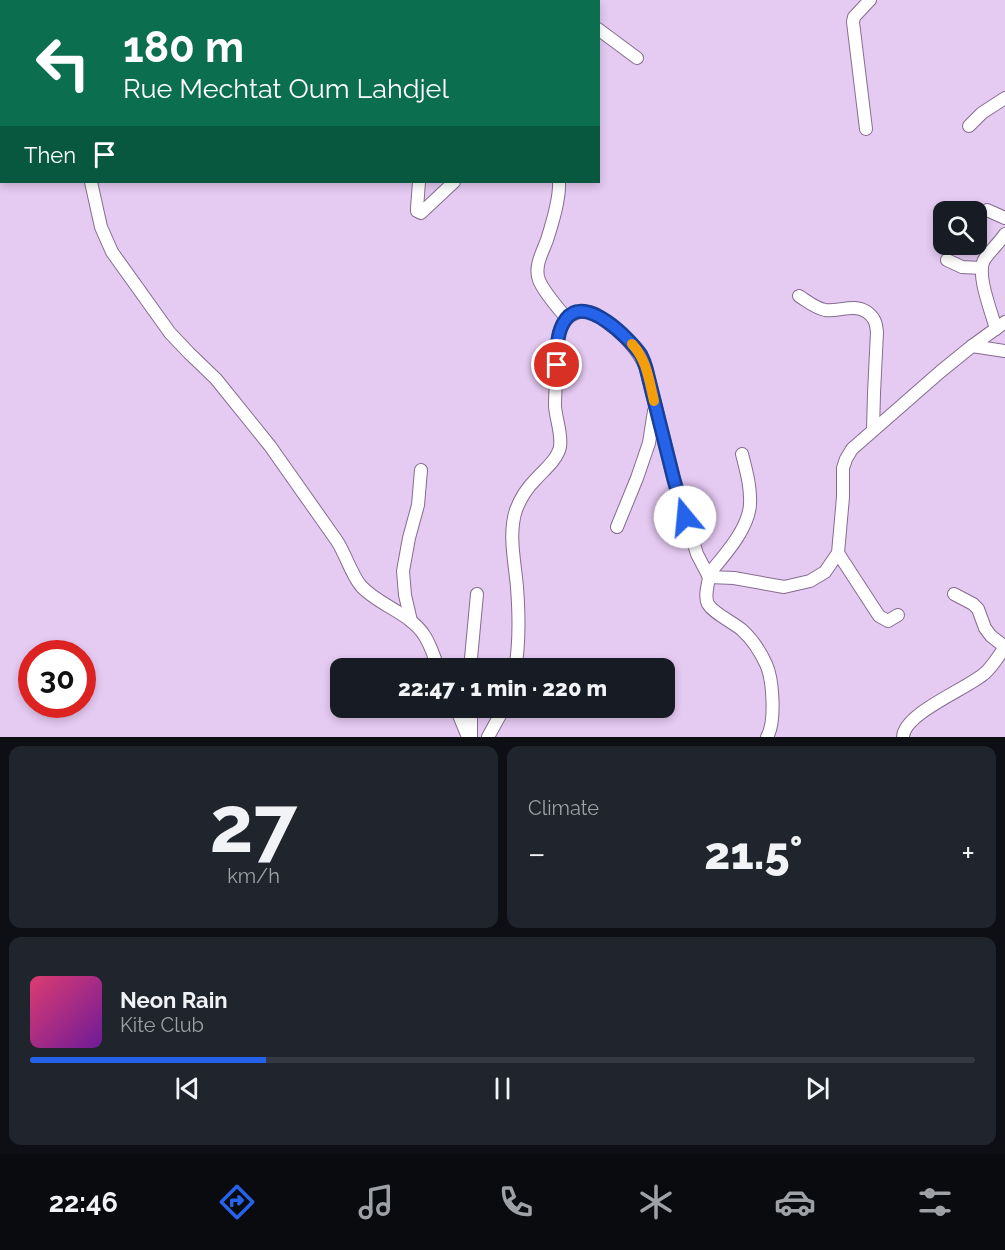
<!DOCTYPE html>
<meta charset="utf-8">
<style>
:root{--surface:#171b24;--page:#20242c;--text:#f1f3f6;--muted:#9ea1a6;--line:#363941;--accent:#2563eb}
body{margin:0;font-family:Raleway,sans-serif;background:var(--page);color:var(--text);height:100vh;display:flex;flex-direction:column;font-size:22px;white-space:nowrap}
*{box-sizing:border-box;margin:0}
p{font-size:20px;color:var(--muted)}
.icon{flex:none;width:33px;height:33px;fill:none;stroke:currentColor;stroke-width:2;stroke-linecap:round;stroke-linejoin:round}
.map{position:relative;height:737px;overflow:hidden}
.panel{display:flex;flex-direction:column;gap:9px;padding:9px;background:#0d0f14;flex:1}
.panel>*{flex:none}
.hud{position:absolute;left:0px;top:0px;width:600px;height:183px;box-shadow:0 3px 9px #0003;background:#0b6e4f;color:#fff;overflow:hidden}
.buttons{position:absolute;left:933px;top:201px;display:grid;gap:12px}
.buttons a{display:grid;place-items:center;width:54px;height:54px;border-radius:12px;background:var(--surface);box-shadow:0 3px 9px #0003;font-size:30px}
.speed{position:absolute;left:18px;top:640px;display:flex;gap:12px;font-size:30px;font-weight:700;text-align:center}
.speed>*{display:grid;place-content:center;width:78px;height:78px;border-radius:50%;background:var(--surface);box-shadow:0 3px 9px #0003;line-height:1}
.speed .limit{border:9px solid #d22;background:#fff;color:#111}
.pin{position:absolute;display:grid;place-items:center;width:51px;height:51px;color:#fff;margin:-26px;border:3px solid #fff;border-radius:50%;box-shadow:0 2px 6px #0007}
.me{position:absolute;width:66px;margin:-33px;rotate:343deg;stroke-linejoin:round;filter:drop-shadow(0 0 4px #0008)}
.turn{display:flex;align-items:center;gap:21px;height:126px;padding:0 24px;font-size:27px}
.turn .icon{width:78px;height:78px;stroke-width:2.5}
.turn b{display:block;font-size:42px;line-height:51px}
.then{display:flex;align-items:center;height:57px;padding:0 24px;background:#0003;gap:12px;font-size:22px}
.big{font-size:45px;font-weight:800;line-height:1.1}
.panel .tile{flex:1;display:flex;flex-direction:column;justify-content:center;gap:9px;min-width:0;padding:0 21px;border-radius:12px;background:var(--page)}
.panel .dial{align-items:center;gap:0}
.dial b{font-size:78px;line-height:1}
.song{display:flex;align-items:center;gap:18px}
.cover{width:72px;height:72px;border-radius:9px;background:linear-gradient(135deg,hsl(340 70% 55%),hsl(280 70% 35%))}
.played{height:6px;border-radius:3px;background:linear-gradient(90deg,var(--accent) 25%,var(--line) 25%)}
.keys{display:flex;justify-content:space-around;direction:ltr}
.heat{display:flex;justify-content:space-between;align-items:center;font-size:33px;direction:ltr}
.panel .tiles{flex:1;display:grid;gap:9px;grid-template-columns:1fr 1fr}
.tile:last-child{grid-column:span 2}
.trip{position:absolute;left:330px;top:658px;width:345px;height:60px;border-radius:12px;background:var(--surface);box-shadow:0 3px 9px #0003;font-weight:800;line-height:60px;text-align:center}
.dock{display:flex;height:96px;justify-content:space-around;align-items:center;background:#090b0e;color:var(--muted)}
.dock .icon{width:42px;height:42px}
.dock .on{color:var(--accent)}
.dock b{font-size:27px;color:var(--text)}
.map>svg:first-child{display:block}
.lines{fill:none;stroke-linecap:round;stroke-linejoin:round}
.minor-casing{stroke:#856c90;stroke-width:14}
.minor{stroke:#fff;stroke-width:12}
.route-casing{stroke:#184099;stroke-width:15}
.route{stroke:#2563eb;stroke-width:10}
.slow{stroke:#f59e0b;stroke-width:10}
</style>
<div class="map">
<svg width="1005" height="737" viewBox="0 0 1005 737">
<rect width="100%" height="100%" fill="#e5caf2"/>
<g class="lines">
<!-- minor casing -->
<g class="minor-casing">
<g id="minor">
<path d="M220 0V2"/>
<path d="M244 0 246 2"/>
<path d="M494 0 495 2"/>
<path d="M577 0 578 2"/>
<path d="M598 29 637 58"/>
<path d="M969 126 982 113 1005 98"/>
<path d="M866 129 853 22 854 17 870 0"/>
<path d="M0 137 2 138"/>
<path d="M91 182 101 227 112 252 170 333 189 353 216 379 270 446 337 541C346 555 351 574 361 586 378 605 410 613 424 635 431 645 434 658 439 669"/>
<path d="M419 182 417 208V211L421 213 454 182"/>
<path d="M559 182C560 199 552 224 547 240 542 253 534 267 539 280 544 293 558 307 566 318"/>
<path d="M987 210 1005 218"/>
<path d="M947 260 962 267 982 268"/>
<path d="M799 296C807 301 815 308 825 310 839 312 854 303 867 312 875 318 876 323 877 332L874 393 873 430"/>
<path d="M996 329C992 313 976 275 984 260 990 251 999 243 1005 234"/>
<path d="M972 346 1005 351"/>
<path d="M617 527 637 478 649 443 654 411"/>
<path d="M838 553 879 616 888 621 898 615"/>
<path d="M708 575C723 557 749 529 750 504 751 487 746 470 742 454"/>
<path d="M709 577C708 586 704 596 708 604 714 614 733 622 742 630 752 639 760 651 766 664 773 679 776 722 767 737"/>
<path d="M411 621 405 595 403 571 409 538 418 505 421 470"/>
<path d="M470 669 477 594"/>
<path d="M515 669C520 642 519 614 517 587 515 563 508 534 516 510 520 499 528 487 536 479 544 470 557 460 560 447 562 433 556 420 555 406 555 396 556 384 556 374 557 361 556 346 559 333 562 324 567 316 576 313 585 310 594 312 601 318 620 331 637 347 646 368L674 480 697 554 708 575 709 577 734 578 784 587 810 581 825 572 838 553 843 497V468L846 459 852 449 940 372 972 346 1005 322"/>
<path d="M456 708 468 737"/>
<path d="M471 708V737"/>
<path d="M488 737 504 708"/>
<path d="M903 737C904 713 967 689 985 673 993 666 999 655 1005 647L991 636 985 628 978 609 973 604 954 594"/>
</g>
</g>
<!-- minor -->
<use href="#minor" class="minor"/>
</g>
<g class="lines">
<!-- route casing -->
<g class="route-casing">
<path id="route" d="M557 365C557 350 556 332 566 319 585 293 630 339 641 355 643 359 645 364 646 368L674 480 685 517"/>
</g>
<!-- route -->
<use href="#route" class="route"/>
<!-- slow -->
<path class="slow" d="M632 344C647 360 649 380 654 401"/>
</g>
</svg>
<div class="buttons">
<a><svg class="icon" aria-label="search" viewBox="0 0 24 24"><circle cx="10" cy="10" r="6"/><path d="M15 15l6 6"/></svg></a>
</div>
<div class="speed"><div class="limit">30</div></div>
<div class="pin" style="left:557px;top:365px;background:#d93025"><svg class="icon" aria-label="arrive" viewBox="0 0 24 24"><path d="M6 21V4h12l-3 4 3 4H6"/></svg></div>
<svg class="me" style="left:685px;top:517px" viewBox="-20 -20 40 40"><circle r="19" fill="#fff"/><path d="M0-13L10 11 0 6-10 11z" fill="#2563eb"/></svg>
<div class="trip">22:47 · 1 min · 220 m</div>
<div class="hud">
<div class="turn"><svg class="icon" aria-label="left" viewBox="0 0 24 24"><path d="M17 20v-9H6M10 6l-5 5 5 5"/></svg><div><b>180 m</b>Rue Mechtat Oum Lahdjel</div></div>
<div class="then">Then<svg class="icon" aria-label="arrive" viewBox="0 0 24 24"><path d="M6 21V4h12l-3 4 3 4H6"/></svg></div>
</div>
</div>
<section class="panel">
<div class="tiles">
<div class="tile dial"><b>27</b><p>km/h</p></div>
<div class="tile"><p>Climate</p>
<div class="heat"><a>−</a><b class="big">21.5°</b><a>+</a></div>
</div>
<div class="tile">
<div class="song"><i class="cover"></i><div><b>Neon Rain</b><p>Kite Club</p></div></div>
<div class="played"></div>
<div class="keys"><svg class="icon" aria-label="previous" viewBox="0 0 24 24"><path d="M18 5L8 12l10 7zM5 5v14"/></svg><svg class="icon" aria-label="pause" viewBox="0 0 24 24"><path d="M8 5v14M16 5v14"/></svg><svg class="icon" aria-label="next" viewBox="0 0 24 24"><path d="M6 5l10 7-10 7zM19 5v14"/></svg></div>
</div>
</div>
</section>
<nav class="dock">
<b>22:46</b>
<svg class="icon on" aria-label="directions" viewBox="0 0 24 24"><path d="M12 3l9 9-9 9-9-9zM9 14v-3h6M13 9l2 2-2 2"/></svg>
<svg class="icon" aria-label="music" viewBox="0 0 24 24"><path d="M9 18V5l10-2v13"/><circle cx="6" cy="18" r="3"/><circle cx="16" cy="16" r="3"/></svg>
<svg class="icon" aria-label="phone" viewBox="0 0 24 24"><path d="M5 4h4l2 5-3 2q2 4 5 5l2-3 5 2v4C11 20 4 13 5 4z"/></svg>
<svg class="icon" aria-label="climate" viewBox="0 0 24 24"><path d="M12 3v18M4 7l16 10M4 17L20 7"/></svg>
<svg class="icon" aria-label="car" viewBox="0 0 24 24"><path d="M5 17H2v-5l4-1 3-4h7l3 4 3 1v5h-3M9 17h6M6 11h13"/><circle cx="7" cy="17" r="2"/><circle cx="17" cy="17" r="2"/></svg>
<svg class="icon" aria-label="filters" viewBox="0 0 24 24"><path d="M4 7h16M4 17h16"/><circle cx="9" cy="7" r="2"/><circle cx="15" cy="17" r="2"/></svg>
</nav>
